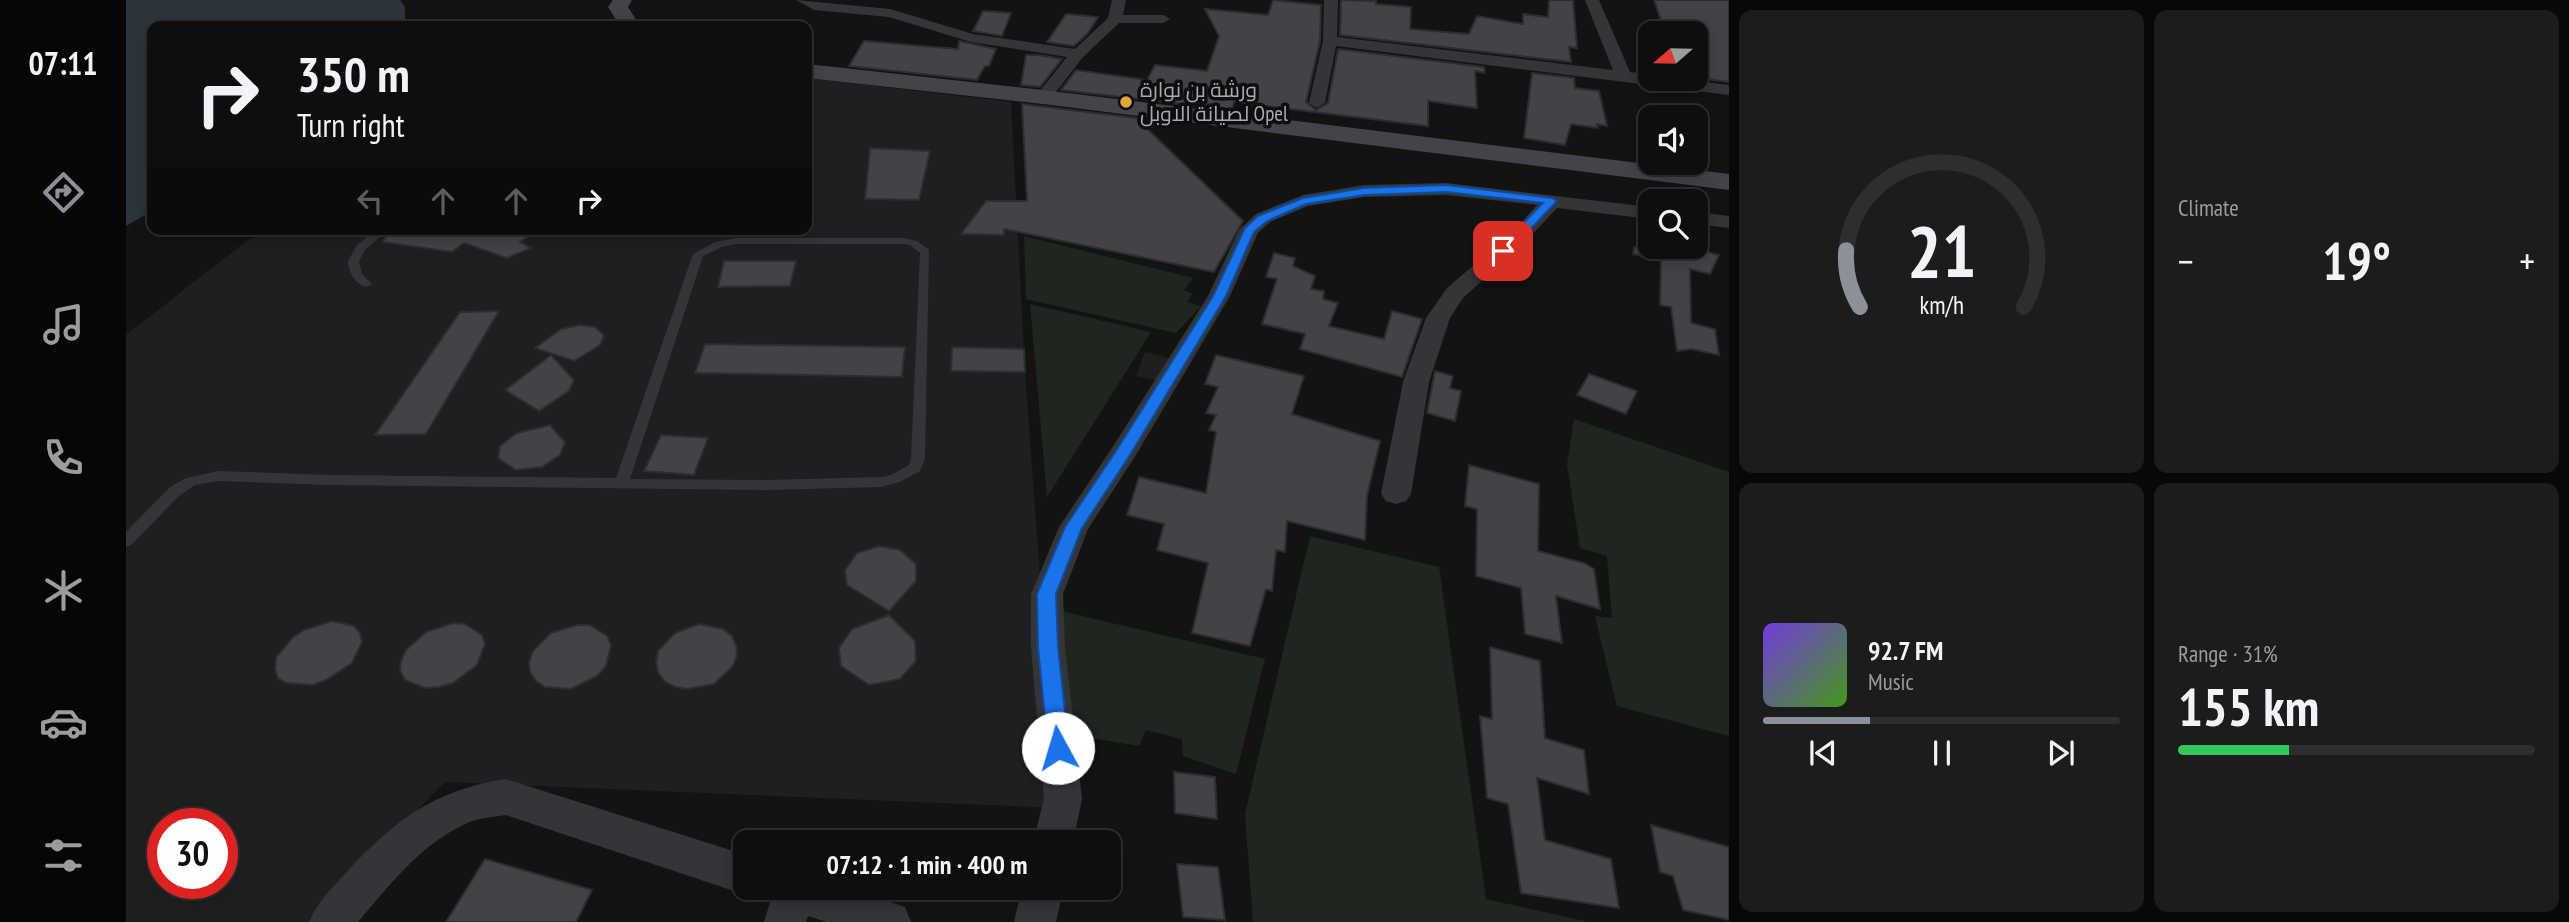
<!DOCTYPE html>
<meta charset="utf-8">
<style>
:root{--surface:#0e0e0f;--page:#1c1c1d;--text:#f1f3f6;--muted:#9b9c9e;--line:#2e2e2f;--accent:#8c9099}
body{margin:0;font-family:"PT Sans Narrow",Cairo,sans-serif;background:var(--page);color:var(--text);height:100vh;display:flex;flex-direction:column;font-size:26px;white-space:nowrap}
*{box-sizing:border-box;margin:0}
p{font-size:23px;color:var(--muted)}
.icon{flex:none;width:38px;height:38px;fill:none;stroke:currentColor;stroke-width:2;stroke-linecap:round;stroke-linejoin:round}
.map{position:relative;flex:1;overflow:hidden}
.side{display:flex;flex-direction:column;gap:10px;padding:10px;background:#080808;width:840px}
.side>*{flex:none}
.banner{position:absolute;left:21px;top:21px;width:665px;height:214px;border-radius:14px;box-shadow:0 4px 18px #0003,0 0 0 2px var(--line);background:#0e0e0f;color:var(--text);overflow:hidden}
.needle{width:46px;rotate:250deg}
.fabs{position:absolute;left:1512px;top:21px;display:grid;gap:14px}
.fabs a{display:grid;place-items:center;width:70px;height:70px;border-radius:14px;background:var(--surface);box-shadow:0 4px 18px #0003,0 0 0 2px var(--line);font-size:35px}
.speed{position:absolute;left:21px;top:808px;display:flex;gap:14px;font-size:35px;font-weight:700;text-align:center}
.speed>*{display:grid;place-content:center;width:91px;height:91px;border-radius:50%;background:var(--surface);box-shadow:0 4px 18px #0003,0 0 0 2px var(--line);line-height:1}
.speed .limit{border:10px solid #d22;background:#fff;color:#111}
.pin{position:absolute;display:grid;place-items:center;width:60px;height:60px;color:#fff;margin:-30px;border-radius:14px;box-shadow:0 4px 10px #0006}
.me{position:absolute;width:77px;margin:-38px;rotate:354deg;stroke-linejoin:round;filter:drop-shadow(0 0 5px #0008)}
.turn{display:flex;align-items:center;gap:24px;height:147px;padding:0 35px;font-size:32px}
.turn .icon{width:91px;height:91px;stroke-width:2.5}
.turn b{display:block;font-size:49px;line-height:60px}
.lanes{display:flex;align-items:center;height:66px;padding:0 35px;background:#0003;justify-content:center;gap:35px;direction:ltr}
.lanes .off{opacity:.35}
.big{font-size:52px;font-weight:600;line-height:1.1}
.side .tile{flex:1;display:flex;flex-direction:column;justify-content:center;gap:10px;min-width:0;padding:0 24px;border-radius:14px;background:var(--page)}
.side .dial{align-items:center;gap:0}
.dial svg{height:182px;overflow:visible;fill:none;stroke:var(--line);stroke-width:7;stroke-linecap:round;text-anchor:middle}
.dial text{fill:var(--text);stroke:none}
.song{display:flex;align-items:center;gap:21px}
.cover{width:84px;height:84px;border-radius:10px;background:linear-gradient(135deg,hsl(260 70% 55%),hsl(100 70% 35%))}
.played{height:7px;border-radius:4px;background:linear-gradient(90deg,var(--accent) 30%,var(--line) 30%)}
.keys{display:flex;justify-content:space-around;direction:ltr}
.heat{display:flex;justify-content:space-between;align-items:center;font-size:38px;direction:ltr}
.charge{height:10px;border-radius:5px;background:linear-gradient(90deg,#34c759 31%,var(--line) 0)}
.side .tiles{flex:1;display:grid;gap:10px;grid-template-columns:repeat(2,1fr)}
.trip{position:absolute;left:607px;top:830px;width:388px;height:70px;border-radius:14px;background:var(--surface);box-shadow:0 4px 18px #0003,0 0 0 2px var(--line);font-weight:600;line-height:70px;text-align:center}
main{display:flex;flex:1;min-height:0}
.menu{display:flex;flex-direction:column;width:126px;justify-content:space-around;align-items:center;background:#060606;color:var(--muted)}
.menu .icon{width:49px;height:49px}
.menu .current{color:var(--accent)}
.menu b{font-size:32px;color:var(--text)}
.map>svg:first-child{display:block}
.built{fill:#1f1f21;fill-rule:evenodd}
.green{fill:#1f2620}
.water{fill:#2d353c}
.building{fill:#424347;stroke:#2d2d30;stroke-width:2}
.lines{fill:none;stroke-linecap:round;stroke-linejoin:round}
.lane{fill:#343539;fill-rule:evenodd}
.street{fill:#343539;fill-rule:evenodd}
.secondary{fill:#424449;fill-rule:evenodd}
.route{fill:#1a73e8;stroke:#114b97;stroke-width:2}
.poi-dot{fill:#e4a63b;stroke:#0e0e0f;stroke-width:2.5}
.labels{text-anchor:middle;stroke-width:7;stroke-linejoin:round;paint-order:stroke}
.far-poi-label{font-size:21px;fill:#a5aab4;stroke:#0e0e0f;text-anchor:start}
</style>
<main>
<nav class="menu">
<b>07:11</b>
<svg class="icon current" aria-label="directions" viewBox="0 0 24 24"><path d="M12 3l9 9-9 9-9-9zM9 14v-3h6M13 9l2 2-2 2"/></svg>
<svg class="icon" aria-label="music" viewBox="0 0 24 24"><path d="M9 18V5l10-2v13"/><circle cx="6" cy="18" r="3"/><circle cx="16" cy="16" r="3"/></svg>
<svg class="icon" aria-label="phone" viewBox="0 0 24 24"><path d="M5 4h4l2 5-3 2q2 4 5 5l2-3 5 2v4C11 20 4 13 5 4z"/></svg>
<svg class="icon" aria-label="climate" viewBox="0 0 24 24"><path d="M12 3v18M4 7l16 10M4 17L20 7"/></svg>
<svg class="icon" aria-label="car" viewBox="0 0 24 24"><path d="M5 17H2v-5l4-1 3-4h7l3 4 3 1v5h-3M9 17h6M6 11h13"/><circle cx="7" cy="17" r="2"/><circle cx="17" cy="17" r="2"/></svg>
<svg class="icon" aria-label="filters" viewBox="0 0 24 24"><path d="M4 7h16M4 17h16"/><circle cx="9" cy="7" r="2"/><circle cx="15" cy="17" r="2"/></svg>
</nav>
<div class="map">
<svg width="1603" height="922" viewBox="0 0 1603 922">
<rect width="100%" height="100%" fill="#131314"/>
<!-- built -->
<g class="built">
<path d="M681 78 885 102 899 372 931 808 319 782 183 922H0V335L123 239 172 229H681ZM37 824H96V884H37Z"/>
<path d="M1019 352 1043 358 1035 381 1010 376Z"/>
</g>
<!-- green -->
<g class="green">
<path d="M898 236 1067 278 1058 290 1066 294 1061 302 1075 306 1050 333 900 299Z"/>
<path d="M904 304 1025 332 921 497Z"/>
<path d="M1448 419 1603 472V736L1491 706 1469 616 1486 618 1481 556 1454 548 1441 465Z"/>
<path d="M1184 536 1313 567 1360 899 1463 922H1127L1119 814Z"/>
<path d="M926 609 1139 659 1110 774 1057 756 1056 739 1020 730 1013 746 935 733Z"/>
</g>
<!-- water -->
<path class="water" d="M0 0H274L279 7V26H26V211L0 226Z"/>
<!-- building -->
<g class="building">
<path d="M1147 0 1195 5 1194 41 1180 102 1190 110 1202 103 1212 49 1358 67 1359 73 1349 71 1351 108 1302 101V126L1108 102 1106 110 935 90 950 70 1021 80 1029 65 1081 71 1093 36 1079 9 1142 15Z"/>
<path d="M1215 0 1250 1V4L1285 7 1284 29 1343 34 1351 16 1397 24V14L1422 17 1423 0H1447L1451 48 1443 47 1445 62 1214 35Z"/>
<path d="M1528 0H1603V82L1573 78 1570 70V33L1539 32Z"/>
<path d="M857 11 885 13 876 36 847 31Z"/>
<path d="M940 14 972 17 962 33 948 46 921 42Z"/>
<path d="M738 41 832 49 833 41 870 49 863 66H859L851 80 723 66Z"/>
<path d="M900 55H912L936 59 914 87 895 85Z"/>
<path d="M1406 73 1448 78 1449 88 1473 91 1481 126 1471 124 1472 128 1445 124 1439 145 1398 138Z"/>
<path d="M896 104 1010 118 1117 221 1088 272 878 229V235L835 234 860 201H901Z"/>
<path d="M744 148 804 151 793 200 739 199Z"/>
<path d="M266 229H414L394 242 405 248 381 258 338 243 326 252 256 242Z"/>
<path d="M1508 247H1563L1593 255 1584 274 1564 269 1565 323 1589 329 1593 355 1565 349 1551 351 1545 307 1534 305 1535 261 1507 254Z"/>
<path d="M1148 253 1169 258 1167 266 1189 276 1185 289 1198 291 1197 299 1212 303 1203 326 1258 339 1266 311 1296 319 1276 377 1174 349 1179 334 1136 324 1151 279 1140 277Z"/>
<path d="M598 261H670L664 286 592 287Z"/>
<path d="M373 311 300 434 249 435 334 312Z"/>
<path d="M453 325 469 327 478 335 474 345 448 361 409 348 435 329Z"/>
<path d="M579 344 779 347 776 377 569 373Z"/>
<path d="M826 347 898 349 899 372 825 371Z"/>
<path d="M425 355 448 380 443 391 413 411 379 390Z"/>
<path d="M1090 355 1178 376 1166 414 1254 441 1241 496 1239 540 1161 521 1159 552 1150 550 1146 591 1140 589 1124 646 1066 633 1082 563 1031 550 1038 524 1001 515 1013 477 1080 493 1090 432 1083 430 1090 415 1080 413 1092 387 1079 384Z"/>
<path d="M1309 371 1327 376 1324 388 1335 391 1329 421 1301 413Z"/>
<path d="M1463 374 1511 391 1500 414 1451 395Z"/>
<path d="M424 425 439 442 434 455 416 467 390 470 372 458 374 446 391 433Z"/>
<path d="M535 435 582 438 568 475 518 471Z"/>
<path d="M1343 465 1413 484 1412 551 1458 563 1468 569 1474 609 1430 596 1436 643 1399 634 1395 588 1350 576 1351 509 1339 506Z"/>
<path d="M753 546 774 550 790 564V581L763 611 721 585 719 570 731 553Z"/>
<path d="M763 615 789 641 790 661 774 679 743 685 715 666 713 648 726 629Z"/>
<path d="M206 621 228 626 234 633 236 642 226 663 200 680 186 685 160 683 152 678 149 669 150 658 166 638 178 630Z"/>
<path d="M327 623 339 624 356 635 359 644 351 665 327 683 313 687 299 688 279 680 274 671 275 661 280 650 300 632Z"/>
<path d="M573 624 597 629 606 636 610 645 611 655 607 666 588 684 561 689 549 687 538 681 532 672 530 662 532 651 549 633Z"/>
<path d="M451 625H464L481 636 485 645 480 666 471 676 445 689 419 687 410 681 404 672 403 662 407 651 425 633Z"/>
<path d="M1364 647 1414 661 1419 738 1458 750 1463 794 1411 778 1419 840 1485 859 1493 908 1395 893 1382 804 1361 798 1354 716 1366 719Z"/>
<path d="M1048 772 1089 777 1091 819 1049 813Z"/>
<path d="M1525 825 1603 847V920L1557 910 1547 876 1534 872Z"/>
<path d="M359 859 466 890 450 922H320Z"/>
<path d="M1051 864 1092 867 1099 920 1057 917Z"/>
</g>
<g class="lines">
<!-- lane -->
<g class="lane">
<path d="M251 229H263L239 250 233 261 236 274 246 284 240 287C229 284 222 272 222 261L231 245Z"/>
<path d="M610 238H777L791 241 803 250 799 459 794 471 774 482 755 487 641 490 204 485 93 481 69 485 54 495 5 545 0 547V532L44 487 60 478 93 471 204 475 490 478 567 254 589 242ZM610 244H777L784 245 794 253 785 459 783 465 765 475 755 477 641 480 504 479 577 256 596 247Z"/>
</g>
<!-- street -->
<g class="street">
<path d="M670 0 764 9 847 34 949 49 982 18 986 0H1000L997 15H1037L1044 19 1037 23H993L957 57 923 101 917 102 909 97 941 57 845 42 763 17 688 10Z"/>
<path d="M1198 0H1212L1211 37 1487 70 1459 0H1473L1504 72 1524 74V79H1558L1603 85V95L1210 46 1199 103 1191 108 1183 103 1197 41Z"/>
<path d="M1320 183 1524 207V219L1431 208 1404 237 1337 298 1324 318 1303 382 1285 494 1280 501 1270 504 1260 501 1255 494 1277 382 1300 318 1321 288 1390 229 1411 205 1320 195 1238 197 1182 206 1144 222 1132 233 1104 296 1010 455 962 529 937 594 939 647 956 799 947 842H907L918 799 905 647V594L933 527 986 448 1082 296 1113 230 1130 214 1177 195 1238 185Z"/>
<path d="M1570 212 1603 216V228L1570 224Z"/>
<path d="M380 779 620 855V887L634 889 620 895 380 815C366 817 350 818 337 825 293 846 263 886 232 922H183C191 903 204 890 218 875 266 822 307 790 380 779Z"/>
<path d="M636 887H722L779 907 785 922H701L682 916 680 922H638L644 902Z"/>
<path d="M896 887H938L930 922H888Z"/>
</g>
<!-- secondary -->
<g class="secondary">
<path d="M487 0H506L502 7 514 26H494L482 7Z"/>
<path d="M681 64 917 90 1603 174V190L917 104 681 78Z"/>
</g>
</g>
<!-- route -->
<path class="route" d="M1320 185 1426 198 1431 201 1381 254H1372V249L1417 203 1320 192 1238 195 1180 204 1141 221 1128 232 1100 296 1004 455 956 528 930 594 932 647 943 748 939 755 932 757 925 755 922 748 912 647 911 594 939 527 990 451 1087 296 1119 228 1132 216 1177 198 1238 188Z"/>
<!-- markers -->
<circle class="poi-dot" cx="1000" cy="102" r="7"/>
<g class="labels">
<!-- far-poi labels -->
<g class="far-poi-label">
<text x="1014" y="97">ورشة بن نوارة<tspan x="1014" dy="24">لصيانة الاوبل Opel</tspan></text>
</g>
</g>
</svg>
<div class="fabs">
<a><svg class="needle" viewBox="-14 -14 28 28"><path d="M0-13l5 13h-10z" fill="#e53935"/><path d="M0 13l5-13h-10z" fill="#9b9c9e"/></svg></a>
<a><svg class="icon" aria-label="sound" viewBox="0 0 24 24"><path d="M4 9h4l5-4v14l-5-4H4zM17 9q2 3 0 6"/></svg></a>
<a><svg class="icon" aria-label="search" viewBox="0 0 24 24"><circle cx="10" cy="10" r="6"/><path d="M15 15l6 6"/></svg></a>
</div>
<div class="speed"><div class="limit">30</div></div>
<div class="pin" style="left:1377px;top:251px;background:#d93025"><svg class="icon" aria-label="arrive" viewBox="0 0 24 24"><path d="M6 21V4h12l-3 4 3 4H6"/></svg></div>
<svg class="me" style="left:932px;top:748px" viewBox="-20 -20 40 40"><circle r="19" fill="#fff"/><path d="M0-13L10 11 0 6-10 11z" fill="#1a73e8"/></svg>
<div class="trip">07:12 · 1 min · 400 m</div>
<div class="banner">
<div class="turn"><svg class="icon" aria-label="right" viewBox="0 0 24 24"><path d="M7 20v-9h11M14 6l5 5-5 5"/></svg><div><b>350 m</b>Turn right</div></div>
<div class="lanes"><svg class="icon off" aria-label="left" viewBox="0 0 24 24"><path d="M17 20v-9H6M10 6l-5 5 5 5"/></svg><svg class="icon off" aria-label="ahead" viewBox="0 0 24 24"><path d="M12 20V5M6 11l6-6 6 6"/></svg><svg class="icon off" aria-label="ahead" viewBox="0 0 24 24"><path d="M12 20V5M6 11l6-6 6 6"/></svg><svg class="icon" aria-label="right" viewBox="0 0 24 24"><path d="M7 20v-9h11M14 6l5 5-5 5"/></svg></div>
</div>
</div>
<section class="side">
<div class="tiles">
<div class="tile dial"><svg viewBox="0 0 100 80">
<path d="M14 69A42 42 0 1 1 86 69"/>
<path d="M14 69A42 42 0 0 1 8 44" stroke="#8c9099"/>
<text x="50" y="56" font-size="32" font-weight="700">21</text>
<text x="50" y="72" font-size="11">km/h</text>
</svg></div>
<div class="tile"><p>Climate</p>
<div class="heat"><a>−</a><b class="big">19°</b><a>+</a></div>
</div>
<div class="tile">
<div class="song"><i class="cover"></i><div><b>92.7 FM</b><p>Music</p></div></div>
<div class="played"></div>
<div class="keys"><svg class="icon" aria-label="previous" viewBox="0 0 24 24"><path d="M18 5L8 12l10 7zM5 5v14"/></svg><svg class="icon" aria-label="pause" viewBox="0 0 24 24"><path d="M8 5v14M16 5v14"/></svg><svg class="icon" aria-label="next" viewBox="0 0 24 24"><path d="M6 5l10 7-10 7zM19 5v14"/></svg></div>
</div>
<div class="tile"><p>Range · 31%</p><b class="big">155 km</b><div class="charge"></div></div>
</div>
</section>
</main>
